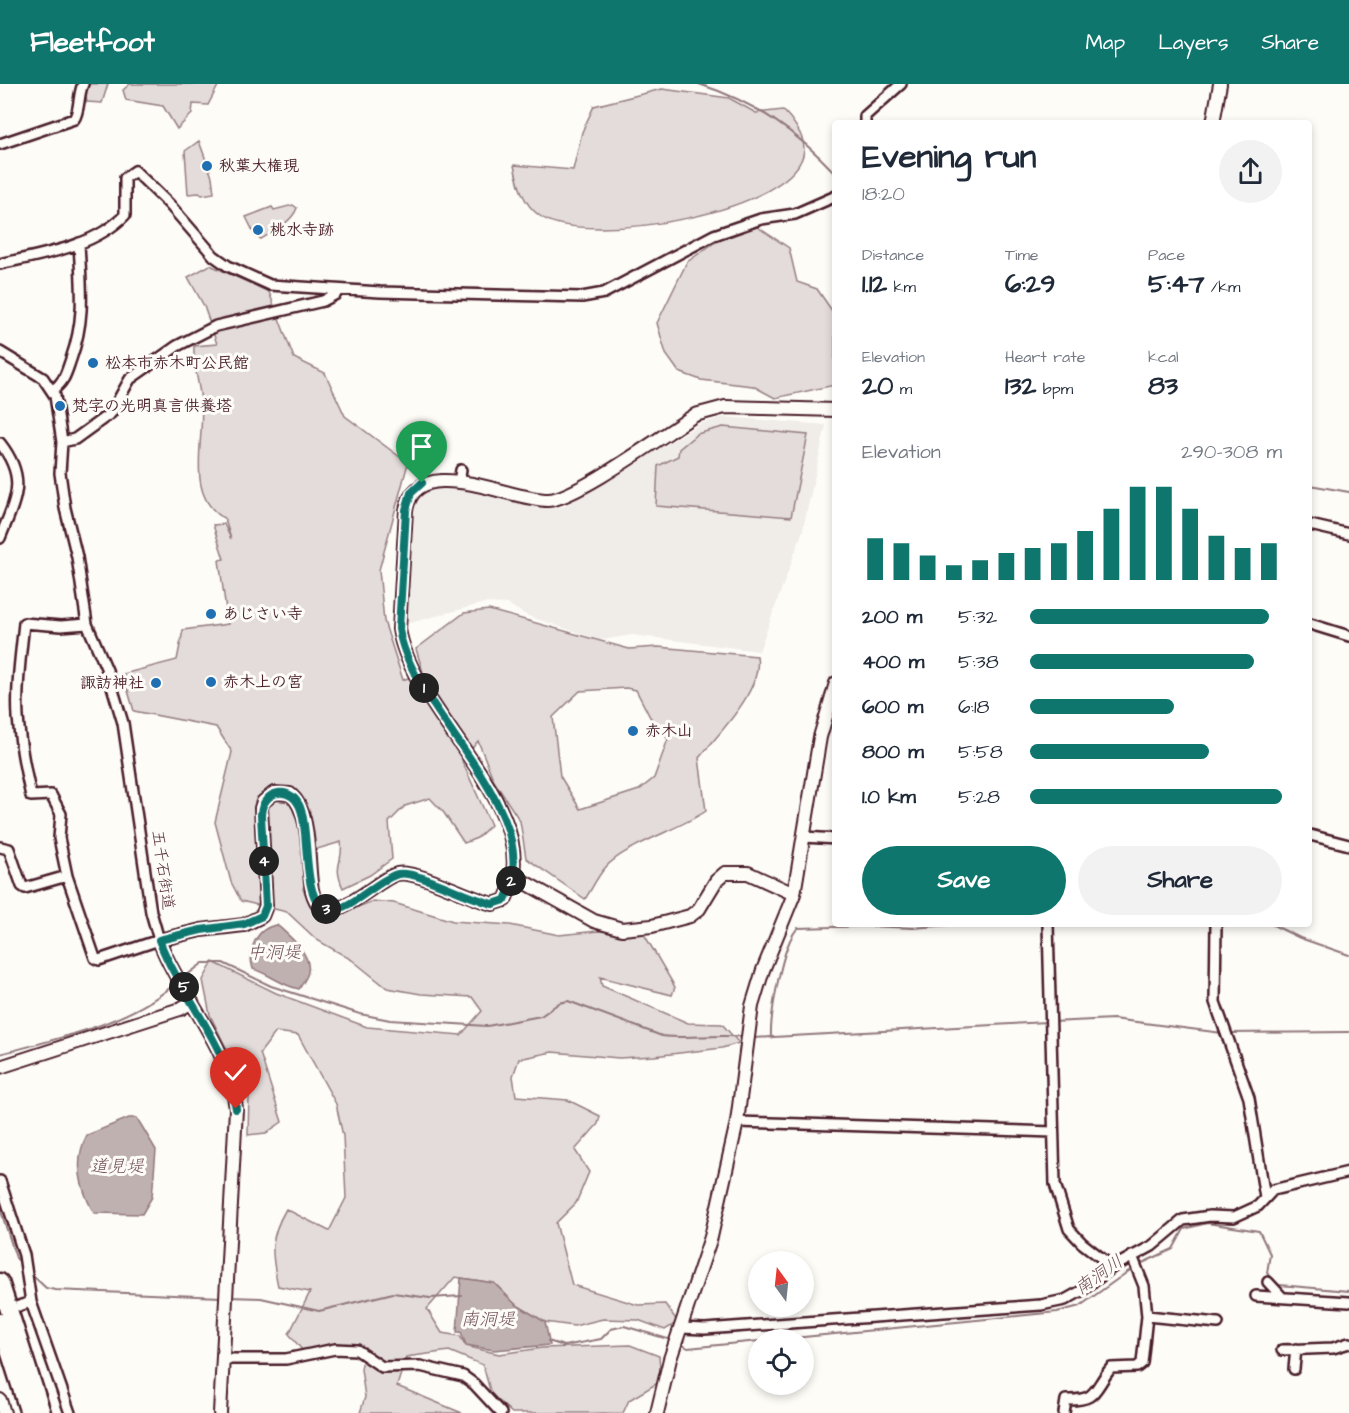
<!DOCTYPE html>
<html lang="en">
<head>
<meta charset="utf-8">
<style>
	:root { --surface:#fff; --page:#f2f2f3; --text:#1f2937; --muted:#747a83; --accent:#0f766e }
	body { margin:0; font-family:"Architects Daughter","Klee One",sans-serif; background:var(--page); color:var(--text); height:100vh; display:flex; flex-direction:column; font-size:22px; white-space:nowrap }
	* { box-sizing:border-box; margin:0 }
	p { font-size:20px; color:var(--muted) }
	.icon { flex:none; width:33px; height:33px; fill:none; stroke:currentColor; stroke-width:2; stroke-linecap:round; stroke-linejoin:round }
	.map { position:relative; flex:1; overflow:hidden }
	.side { position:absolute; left:832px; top:36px; width:480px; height:807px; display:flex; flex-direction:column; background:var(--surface); border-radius:6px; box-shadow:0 3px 9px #0003 }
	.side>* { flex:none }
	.needle { width:39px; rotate:345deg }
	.controls { position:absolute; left:748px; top:1167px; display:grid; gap:12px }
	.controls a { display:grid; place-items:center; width:66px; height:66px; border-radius:50%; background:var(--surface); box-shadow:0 3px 9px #0003; font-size:30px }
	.pin { position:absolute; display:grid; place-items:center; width:51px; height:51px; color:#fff; margin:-62px -26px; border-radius:50% 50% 50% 0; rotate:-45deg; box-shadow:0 0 6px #0007 }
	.pin .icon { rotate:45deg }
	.km { position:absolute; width:30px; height:30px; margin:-15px; border-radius:50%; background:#222; color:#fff; font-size:16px; line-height:30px; text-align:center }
	.round { display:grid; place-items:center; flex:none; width:63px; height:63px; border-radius:32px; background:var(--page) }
	.head { display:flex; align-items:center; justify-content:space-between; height:102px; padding:0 30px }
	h1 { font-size:33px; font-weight:700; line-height:45px }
	.stats { display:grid; grid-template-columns:repeat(3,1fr); gap:9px; height:102px; padding:6px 30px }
	.stats div { display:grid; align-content:center }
	.stats b { font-size:26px; font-weight:700 }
	.stats small { font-size:16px; font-weight:400 }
	.stats p { font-size:16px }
	.chart { height:168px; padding:12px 30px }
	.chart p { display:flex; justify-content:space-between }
	.chart svg { width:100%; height:108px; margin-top:6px; stroke:var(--accent); stroke-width:6 }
	.primary-button { display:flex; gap:12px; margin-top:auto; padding:12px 30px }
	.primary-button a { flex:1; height:69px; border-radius:36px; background:var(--accent); color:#fff; font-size:24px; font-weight:700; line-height:69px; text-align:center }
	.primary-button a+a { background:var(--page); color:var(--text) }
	ul { padding:0 30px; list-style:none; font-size:20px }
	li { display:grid; grid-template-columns:96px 72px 1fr; align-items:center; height:45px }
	li i { height:15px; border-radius:8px; background:var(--accent) }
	header { display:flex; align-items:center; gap:36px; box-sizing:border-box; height:84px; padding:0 30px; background:var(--accent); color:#fff }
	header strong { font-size:28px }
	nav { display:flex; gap:33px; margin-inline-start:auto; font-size:21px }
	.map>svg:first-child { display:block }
	.built { fill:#f0ece8 }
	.green { fill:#e3dcda; stroke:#967e82; stroke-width:1.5; fill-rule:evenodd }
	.water { fill:#c0b1b1; stroke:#91777b; stroke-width:1.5 }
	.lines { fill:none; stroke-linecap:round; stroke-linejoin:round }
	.stream { stroke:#91777b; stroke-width:2 }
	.street-casing { stroke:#4a1f2b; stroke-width:14 }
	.secondary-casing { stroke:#4a1f2b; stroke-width:16 }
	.highway-casing { stroke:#4a1f2b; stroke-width:21 }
	.street { stroke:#fdfcf7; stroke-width:9 }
	.secondary { stroke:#fdfcf7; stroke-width:12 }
	.highway { stroke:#fdfcf7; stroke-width:16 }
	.route-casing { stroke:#fff; stroke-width:12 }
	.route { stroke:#0f766e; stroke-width:8 }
	.poi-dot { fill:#1f6fb2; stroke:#fdfcf7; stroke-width:2 }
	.labels { text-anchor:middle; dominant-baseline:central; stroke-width:6; stroke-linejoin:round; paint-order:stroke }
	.poi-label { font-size:16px; font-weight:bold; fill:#4a1f2b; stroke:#fdfcf7; text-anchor:start }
	.street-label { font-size:16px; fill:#4a1f2b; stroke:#fdfcf7 }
	.water-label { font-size:18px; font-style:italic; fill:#73525a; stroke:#fdfcf7 }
</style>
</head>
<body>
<header>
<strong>Fleetfoot</strong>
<nav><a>Map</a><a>Layers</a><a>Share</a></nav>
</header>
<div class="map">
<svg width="1349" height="1329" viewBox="0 0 1349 1329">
	<rect width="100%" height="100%" fill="#fdfcf7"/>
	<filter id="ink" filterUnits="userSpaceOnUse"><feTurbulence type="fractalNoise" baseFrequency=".0167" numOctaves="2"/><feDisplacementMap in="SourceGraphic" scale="12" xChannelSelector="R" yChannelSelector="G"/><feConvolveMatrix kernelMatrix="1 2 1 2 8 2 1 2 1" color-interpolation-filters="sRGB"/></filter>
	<g filter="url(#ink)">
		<!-- built -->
		<path class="built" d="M 724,333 L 826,341 L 802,449 L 759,567 L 633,551 L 600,556 L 528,532 L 507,520 L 484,519 L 406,540 L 411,442 L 417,417 L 425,406 L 436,403 L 456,405 L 538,423 L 555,424 L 565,422 L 700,340 Z"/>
		<!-- green -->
		<path class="green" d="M 88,0 L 108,0 L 102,19 L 87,18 L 85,6 Z
			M 130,0 L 219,0 L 208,21 L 193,20 L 192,30 L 177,45 L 163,22 L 126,16 L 123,6 Z
			M 662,5 L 729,14 L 756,29 L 783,26 C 792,35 804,51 804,65 C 801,128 584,164 540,132 C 523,120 518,101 514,81 L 573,86 L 582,48 L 594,22 Z
			M 199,57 L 212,93 L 214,109 L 202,111 L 199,109 L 188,110 L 185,67 Z
			M 293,121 L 297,124 C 292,138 273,148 261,155 L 255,151 L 246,133 L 272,123 L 274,126 Z
			M 756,142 L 789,164 L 797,198 L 817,205 L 835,231 L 835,301 L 775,314 L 753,302 L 701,296 L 679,288 L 666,270 L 657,239 L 687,178 L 714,159 Z
			M 210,181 L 269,208 L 294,274 L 325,289 L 345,332 L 408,379 L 379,486 L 384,537 L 403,596 L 423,588 L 416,565 L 464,529 L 489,526 L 629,565 L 658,563 L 757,572 C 763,606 719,649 699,674 L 706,727 C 680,745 623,762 605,784 C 597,793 592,805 585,815 L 526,774 L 520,737 L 494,697 L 478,657 L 462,677 L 491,741 L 477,754 L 464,759 L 444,729 L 430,714 L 405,722 L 389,738 L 392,775 L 370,791 L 343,804 C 332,779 344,780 341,758 L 317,765 L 303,805 L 314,830 L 330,834 L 373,817 L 394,819 L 453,837 L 510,841 L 559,851 L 598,847 L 644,850 L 675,903 L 672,911 L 600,893 L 602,902 L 688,939 L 722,940 L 739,959 L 722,964 L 654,972 L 619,974 L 552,968 L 519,975 L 513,992 L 516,1012 L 568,1016 L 600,1032 L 598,1040 L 575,1066 L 589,1088 L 576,1119 L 556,1139 L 572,1201 L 638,1221 L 665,1220 L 678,1238 L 665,1246 L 638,1236 L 603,1235 L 574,1242 L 545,1238 L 515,1220 L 494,1199 L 455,1193 L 427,1225 L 442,1249 L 460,1252 L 466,1262 L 499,1270 L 542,1264 L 630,1261 L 659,1272 L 661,1297 L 629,1316 L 623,1329 L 512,1329 L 491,1310 L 483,1281 L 449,1267 L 406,1273 L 397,1302 L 462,1329 L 360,1329 L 365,1313 L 361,1285 L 365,1263 L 334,1261 L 302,1266 L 289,1250 L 310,1208 L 278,1202 C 271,1169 269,1154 286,1125 L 329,1147 L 346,1114 L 343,1052 L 336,1020 L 298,951 L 276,948 L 260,969 L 282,1038 L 266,1049 L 248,1051 L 249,1010 L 210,931 L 203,896 L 213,878 L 276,909 L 367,943 L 461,951 L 482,927 L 472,913 L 421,910 L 387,904 L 352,876 L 317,856 L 287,828 L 241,817 L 231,798 L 215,738 L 232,668 L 216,643 L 134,627 L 123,590 L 177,576 L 183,546 L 228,540 L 219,476 L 224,475 L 213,441 L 224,440 L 231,455 L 225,435 C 183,411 206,356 201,317 C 199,299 193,281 194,262 L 217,260 L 204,222 L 188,193 ZM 626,604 L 636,606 L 650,633 L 668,655 L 654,694 L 639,706 L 580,725 L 560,692 L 553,633 L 580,607 Z
			M 723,343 L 808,351 L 791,433 L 656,422 L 658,382 L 678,372 L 679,365 L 697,350 Z"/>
		<!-- water -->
		<path class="water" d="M 277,841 C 289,852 312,870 308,888 C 307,894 302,900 299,905 C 280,901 272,891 253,885 C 247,866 256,844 277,841 Z
			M 129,1034 L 137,1034 L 156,1066 L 152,1113 L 142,1130 L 94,1129 C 80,1104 73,1077 87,1051 Z
			M 461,1194 L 494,1199 L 515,1220 L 545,1238 L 550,1261 L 494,1266 L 466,1261 L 461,1248 L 457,1248 Z"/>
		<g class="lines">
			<!-- stream -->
			<path class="stream" d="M 699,0 C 755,18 796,47 836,90
				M 1310,401 L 1349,408
				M 1271,840 L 1300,854 L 1349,871
				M 183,894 L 203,879 L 223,879 L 271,902 L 360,930 L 390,936 L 487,942 L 541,932 L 559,919 L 568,917 L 662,952 C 689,955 717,950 744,953
				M 1052,938 L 1113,935 L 1222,949
				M 1228,949 L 1349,948
				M 753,954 L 1047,938
				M 771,954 C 770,932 782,859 798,844 L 870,842 L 913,844 L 961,840
				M 0,970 C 60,954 128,940 176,899
				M 0,1124 L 16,1174 L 21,1179
				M 1138,1181 L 1173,1165 L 1184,1145 L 1207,1139 L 1259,1147 L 1270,1170 L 1267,1189 L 1279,1201 L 1349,1207
				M 31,1190 L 46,1204 L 55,1206 L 221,1213
				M 229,1213 L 261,1214 L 319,1227 L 393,1209 L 430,1214 L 462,1212
				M 773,1256 L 1057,1228 L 1080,1222 L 1133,1184
				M 548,1257 L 564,1262 L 601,1255 L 611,1245 L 624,1242 L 671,1256
				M 679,1259 L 688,1264 L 759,1257"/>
			<!-- street casing -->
			<g class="street-casing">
				<path id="street" d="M 865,39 L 865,32 L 901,0
					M 0,60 L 74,35 C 80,27 78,10 83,0
					M 0,180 C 43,170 94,163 125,131 L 125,94 L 135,87 L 169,120 L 214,172 L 228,182 L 270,201 L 380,208 L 582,213 L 604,209 L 714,151 L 761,135 L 795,130 L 836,112
					M 0,268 L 43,294 L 55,312 L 62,358 L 60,389 L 65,424 L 77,473 L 87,540 L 107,586 L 123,639 L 151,828 L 159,856 L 99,876 L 95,874 L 67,792 L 25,804 L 22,802 L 9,765 L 0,763
					M 53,306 C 65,297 66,289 71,275 C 86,233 81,203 79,159
					M 62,358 L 75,355 L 111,329 L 130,295 L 177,262 L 216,242 L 323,217 L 336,210 L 337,206
					M 0,359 C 28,395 16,414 0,454
					M 459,398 L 461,386
					M 1310,441 L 1349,450
					M 1310,540 L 1349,552
					M 1310,751 L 1349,761
					M 805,753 L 836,755
					M 67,792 L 59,754 L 61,730 L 51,711 L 31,712 C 25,686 20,660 18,633 C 16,602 21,569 24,539 L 61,542 L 87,540
					M 1048,840 L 1055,1100 L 1069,1145 L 1082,1159 L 1113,1183
					M 1216,840 L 1215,918 L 1249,1014 L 1265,1114
					M 737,1038 L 1053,1048
					M 0,1097 L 24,1171 L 31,1218 L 70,1329
					M 1268,1198 L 1281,1212
					M 1256,1212 L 1349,1218
					M 19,1222 L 31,1218
					M 1147,1232 L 1218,1239
					M 681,1244 L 705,1245 L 1041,1221 L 1065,1216 L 1083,1206 L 1113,1183 L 1152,1162 L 1183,1136 L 1210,1132 L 1234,1133 L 1258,1122 L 1273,1106 L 1349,1088
					M 1282,1266 L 1333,1264 L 1349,1259
					M 223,1275 L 286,1275 L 335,1265 L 357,1266 L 382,1283 L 420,1282 L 463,1292 L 474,1300 L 501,1329
					M 1294,1285 L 1296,1265
					M 1064,1329 L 1066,1316 C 1098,1317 1093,1306 1111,1284 L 1137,1283 L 1142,1279 L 1147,1232 L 1144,1202 L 1132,1172"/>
			</g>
			<!-- secondary casing -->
			<g class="secondary-casing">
				<path id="secondary" d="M 1213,39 L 1220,0
					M 512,791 L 594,837 L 622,845 L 652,842 L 690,832 L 699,825 L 716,797 L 725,789 L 748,789 L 794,810
					M 0,983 L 180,925 L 192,918
					M 0,1316 L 4,1329
					M 220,1329 L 236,1025 C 230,961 181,914 159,856 L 201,846 L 244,841 L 262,832 L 266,822 L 261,724 L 263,718 L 274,709 L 290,710 C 312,727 307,780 312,806 C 323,856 375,795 397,790 C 416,785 470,815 493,820 L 505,816 C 550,727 412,631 399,545 L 406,426 C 417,367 508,416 548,416 C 576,415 666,349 695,331 L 725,323 L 836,326
					M 657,1329 L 670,1275 L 711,1153 L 737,1038 L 752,922 L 763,886 L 794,810 L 820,653 L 836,599"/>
			</g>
			<!-- highway casing -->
			<g class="highway-casing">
				<path id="highway" d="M 0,1198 L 42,1329
					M 0,1238 L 29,1329"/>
			</g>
			<!-- street -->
			<use href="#street" class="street"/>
			<!-- secondary -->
			<use href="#secondary" class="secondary"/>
			<!-- highway -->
			<use href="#highway" class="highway"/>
		</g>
	</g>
	<g class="lines" filter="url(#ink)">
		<!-- route casing -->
		<g class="route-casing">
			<path id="route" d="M 236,1025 C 230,961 181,914 159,856 L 201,846 L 244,840 L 262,832 L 266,822 L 261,731 C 262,705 293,700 301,726 C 309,748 303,810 322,823 C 342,837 376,795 398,790 C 416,786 469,815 493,820 L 505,816 C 549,727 412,631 399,545 L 406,426 L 411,409 L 422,399"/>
		</g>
		<!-- route -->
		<use href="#route" class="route"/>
	</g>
	<!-- markers -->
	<g class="poi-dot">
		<circle cx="207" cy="82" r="6"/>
		<circle cx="258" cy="146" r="6"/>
		<circle cx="93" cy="279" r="6"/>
		<circle cx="60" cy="322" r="6"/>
		<circle cx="211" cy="530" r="6"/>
		<circle cx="211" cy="598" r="6"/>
		<circle cx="156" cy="599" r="6"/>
		<circle cx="633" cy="647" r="6"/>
	</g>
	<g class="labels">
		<!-- poi labels -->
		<g class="poi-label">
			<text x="219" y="82">秋葉大権現</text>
			<text x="270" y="146">桃水寺跡</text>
			<text x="105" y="279">松本市赤木町公民館</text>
			<text x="72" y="322">梵字の光明真言供養塔</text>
			<text x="223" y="530">あじさい寺</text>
			<text x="223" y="598">赤木上の宮</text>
			<text x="144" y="599" text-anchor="end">諏訪神社</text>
			<text x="645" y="647">赤木山</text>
		</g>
		<!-- street labels -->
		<g class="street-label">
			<text transform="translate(163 786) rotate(82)">五千石街道</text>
		</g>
		<!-- water labels -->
		<g class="water-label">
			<text x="274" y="868">中洞堤</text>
			<text x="117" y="1082">道見堤</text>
			<text transform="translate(1099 1191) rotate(-35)">南洞川</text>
			<text x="488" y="1235">南洞堤</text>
		</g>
	</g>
</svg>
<div class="controls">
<a><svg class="needle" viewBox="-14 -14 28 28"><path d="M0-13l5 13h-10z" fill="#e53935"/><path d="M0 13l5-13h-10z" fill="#747a83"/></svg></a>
<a><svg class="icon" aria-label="locate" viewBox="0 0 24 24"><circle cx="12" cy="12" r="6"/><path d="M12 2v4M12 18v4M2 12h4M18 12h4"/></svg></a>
</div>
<div class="pin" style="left:422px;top:399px;background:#1e9e55"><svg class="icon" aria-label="arrive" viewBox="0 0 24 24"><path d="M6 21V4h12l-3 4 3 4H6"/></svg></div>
<div class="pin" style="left:236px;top:1025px;background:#d93025"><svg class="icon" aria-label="check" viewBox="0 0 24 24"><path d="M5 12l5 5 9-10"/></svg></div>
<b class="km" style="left:424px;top:604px">1</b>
<b class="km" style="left:511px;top:797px">2</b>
<b class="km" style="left:326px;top:825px">3</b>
<b class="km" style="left:264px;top:777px">4</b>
<b class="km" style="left:184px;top:903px">5</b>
<section class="side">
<div class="head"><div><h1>Evening run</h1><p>18:20</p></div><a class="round"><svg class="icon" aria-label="share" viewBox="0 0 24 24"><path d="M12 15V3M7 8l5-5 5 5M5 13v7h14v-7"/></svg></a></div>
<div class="stats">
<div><p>Distance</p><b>1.12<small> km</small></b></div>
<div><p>Time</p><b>6:29</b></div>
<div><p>Pace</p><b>5:47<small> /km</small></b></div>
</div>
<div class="stats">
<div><p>Elevation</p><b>20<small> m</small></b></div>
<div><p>Heart rate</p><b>132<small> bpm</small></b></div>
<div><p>kcal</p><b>83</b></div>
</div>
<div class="chart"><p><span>Elevation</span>290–308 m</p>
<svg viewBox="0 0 160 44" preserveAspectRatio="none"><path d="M5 44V27M15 44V29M25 44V34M35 44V38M45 44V36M55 44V33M65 44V31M75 44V29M85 44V24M95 44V15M105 44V6M115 44V6M125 44V15M135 44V26M145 44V31M155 44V29"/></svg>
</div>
<ul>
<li><b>200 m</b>5:32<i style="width:95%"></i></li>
<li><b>400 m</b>5:38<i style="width:89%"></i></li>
<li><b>600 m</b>6:18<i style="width:57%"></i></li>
<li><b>800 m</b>5:58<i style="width:71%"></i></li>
<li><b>1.0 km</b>5:28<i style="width:100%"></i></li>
</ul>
<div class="primary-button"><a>Save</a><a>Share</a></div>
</section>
</div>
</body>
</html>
